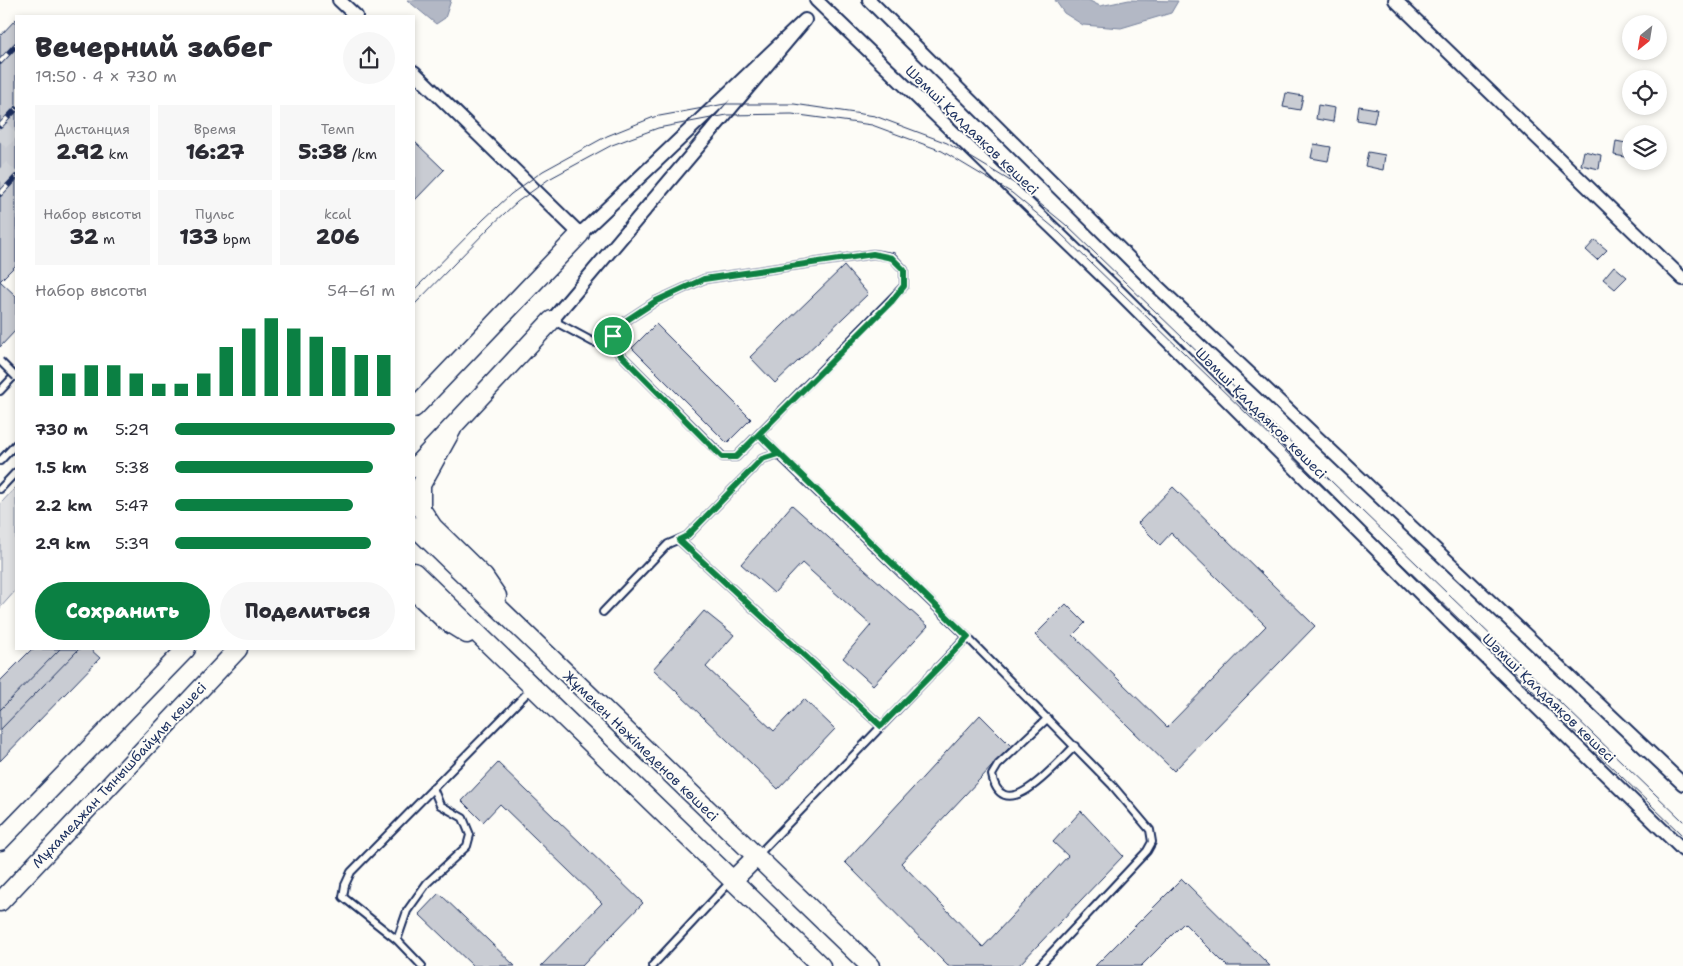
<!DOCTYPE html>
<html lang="ru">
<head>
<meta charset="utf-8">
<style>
	:root { --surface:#fff; --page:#f7f7f7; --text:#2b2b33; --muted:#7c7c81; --accent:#0b8043 }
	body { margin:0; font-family:"Shantell Sans",sans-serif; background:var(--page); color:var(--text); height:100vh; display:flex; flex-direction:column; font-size:19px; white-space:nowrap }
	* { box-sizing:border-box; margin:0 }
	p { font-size:16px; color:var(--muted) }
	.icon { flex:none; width:28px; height:28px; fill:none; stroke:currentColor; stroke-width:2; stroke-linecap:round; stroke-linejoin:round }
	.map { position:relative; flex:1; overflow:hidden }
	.details { position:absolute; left:15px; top:15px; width:400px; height:635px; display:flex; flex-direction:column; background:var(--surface); border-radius:0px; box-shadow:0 2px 8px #0003 }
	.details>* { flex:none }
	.needle { width:32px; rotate:210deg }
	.controls { position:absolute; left:1622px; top:15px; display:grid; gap:10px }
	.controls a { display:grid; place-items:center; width:45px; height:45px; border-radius:50%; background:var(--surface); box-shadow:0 2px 8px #0003; font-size:25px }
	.pin { position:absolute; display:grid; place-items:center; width:42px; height:42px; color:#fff; margin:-21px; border:2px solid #fff; border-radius:50%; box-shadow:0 1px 5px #0007 }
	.round { display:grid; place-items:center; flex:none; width:52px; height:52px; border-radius:26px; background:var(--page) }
	.overview { display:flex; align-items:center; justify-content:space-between; height:85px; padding:0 20px }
	h1 { font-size:28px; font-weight:800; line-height:38px }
	.figures { display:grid; grid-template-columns:repeat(3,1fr); gap:8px; height:85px; padding:5px 20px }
	.figures div { display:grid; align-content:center; border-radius:0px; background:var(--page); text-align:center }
	.figures b { font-size:21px; font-weight:800 }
	.figures small { font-size:14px; font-weight:400 }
	.figures p { font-size:14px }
	.chart { height:140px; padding:10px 20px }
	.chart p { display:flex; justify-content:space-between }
	.chart svg { width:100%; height:90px; margin-top:5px; stroke:var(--accent); stroke-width:6 }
	.action { display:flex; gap:10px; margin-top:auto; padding:10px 20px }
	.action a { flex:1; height:58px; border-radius:30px; background:var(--accent); color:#fff; font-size:20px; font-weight:800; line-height:58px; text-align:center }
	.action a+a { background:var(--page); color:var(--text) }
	ul { padding:0 20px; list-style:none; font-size:16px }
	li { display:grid; grid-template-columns:80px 60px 1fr; align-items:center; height:38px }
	li i { height:12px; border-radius:6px; background:var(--accent) }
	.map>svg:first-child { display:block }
	.green { fill:#e0e1e3; stroke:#7e88a0 }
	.water { fill:#b3b8c5; stroke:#76819c }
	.building { fill:#c9ccd3; stroke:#1b2f5e }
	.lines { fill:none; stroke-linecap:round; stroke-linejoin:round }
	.secondary-tunnel { stroke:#d0d3d8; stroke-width:18; stroke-dasharray:18 9; stroke-linecap:butt }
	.lane-casing { stroke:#1b2f5e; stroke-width:10 }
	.street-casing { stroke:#1b2f5e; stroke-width:16 }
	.secondary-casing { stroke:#1b2f5e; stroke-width:21 }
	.lane { stroke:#fdfcf7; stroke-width:6 }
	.street { stroke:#fdfcf7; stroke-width:12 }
	.secondary { stroke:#fdfcf7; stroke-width:18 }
	.tram { stroke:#1b2f5e; stroke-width:1 }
	.rail-casing { stroke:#1b2f5e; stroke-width:5.5 }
	.rail { stroke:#fdfcf7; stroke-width:4; stroke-dasharray:11; stroke-linecap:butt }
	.lane-bridge-casing { stroke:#1b2f5e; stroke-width:10; stroke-linecap:butt }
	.lane-bridge { stroke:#fdfcf7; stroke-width:6 }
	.route-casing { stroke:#fff; stroke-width:10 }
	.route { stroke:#0b8043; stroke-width:6 }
	.labels { text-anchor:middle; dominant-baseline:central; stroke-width:4; stroke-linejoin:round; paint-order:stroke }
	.street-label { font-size:14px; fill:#1b2f5e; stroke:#fdfcf7 }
</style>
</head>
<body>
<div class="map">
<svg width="1683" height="966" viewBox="0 0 1683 966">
	<rect width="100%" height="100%" fill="#fdfcf7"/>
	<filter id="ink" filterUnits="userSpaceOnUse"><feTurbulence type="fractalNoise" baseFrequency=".02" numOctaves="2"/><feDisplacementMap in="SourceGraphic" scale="10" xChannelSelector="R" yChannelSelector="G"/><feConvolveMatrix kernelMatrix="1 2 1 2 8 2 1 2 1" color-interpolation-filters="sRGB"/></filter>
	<g filter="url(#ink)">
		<!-- green -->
		<path class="green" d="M 16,487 L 16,590 L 0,608 L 0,504 Z"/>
		<!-- water -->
		<path class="water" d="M 407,0 L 451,0 L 445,18 L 436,24 Z
			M 1055,0 L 1088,0 L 1100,6 L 1129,0 L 1178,1 L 1171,13 L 1121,28 L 1083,25 L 1064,13 Z"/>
		<!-- building -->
		<path class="building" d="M 16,19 L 16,265 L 0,281 L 16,296 L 16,330 L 0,347 L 0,36 Z
			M 1286,93 L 1303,96 L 1300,110 L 1283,107 Z
			M 1318,105 L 1335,108 L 1333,122 L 1316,119 Z
			M 1359,106 L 1377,109 L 1374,123 L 1357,120 Z
			M 414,141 L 444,170 L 414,201 Z
			M 1616,141 L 1631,144 L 1631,158 L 1614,155 Z
			M 1314,144 L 1331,147 L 1328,161 L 1311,158 Z
			M 1584,151 L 1601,155 L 1599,169 L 1581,165 Z
			M 1368,152 L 1385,155 L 1383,170 L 1365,166 Z
			M 1595,240 L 1607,250 L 1597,260 L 1586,250 Z
			M 844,266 L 868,294 L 775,383 L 750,357 Z
			M 1614,266 L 1627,277 L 1615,289 L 1603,279 Z
			M 656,324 L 751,419 L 727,443 L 632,348 Z
			M 1173,487 L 1315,626 L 1174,771 L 1035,635 L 1066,604 L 1085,623 L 1073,635 L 1167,727 L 1266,626 L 1171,533 L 1160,545 L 1138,523 Z
			M 792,505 L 928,626 L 873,685 L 843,658 L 871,625 L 802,563 L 774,593 L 741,564 Z
			M 704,611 L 734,635 L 706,667 L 774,731 L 804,699 L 835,729 L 778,789 L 653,669 Z
			M 32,649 L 90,649 L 100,658 L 0,761 L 0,681 Z
			M 980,715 L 1011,746 L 901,863 L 983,947 L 1068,856 L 1053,842 L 1081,811 L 1123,856 L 1018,966 L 948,966 L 845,862 Z
			M 498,763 L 643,903 L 582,966 L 541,966 L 602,903 L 500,804 L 483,822 L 462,801 Z
			M 1182,879 L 1270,966 L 1227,966 L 1184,923 L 1141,966 L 1095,966 Z
			M 439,893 L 515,966 L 473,966 L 419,914 Z"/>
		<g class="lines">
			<!-- secondary-tunnel -->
			<path class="secondary-tunnel" d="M 0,129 L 16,145
				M 0,168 L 16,184"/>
			<!-- lane casing -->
			<g class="lane-casing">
				<path id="lane" d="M 873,254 L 892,257 L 904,270 L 904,286 L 736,457 L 723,457 L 612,346 L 613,336 L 627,320 L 656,301 L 704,279 Z
					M 554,321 L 593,342 L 612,346
					M 0,391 L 16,374
					M 759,434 L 778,454
					M 0,461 L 16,444
					M 0,489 L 16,472
					M 679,540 L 881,726
					M 603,612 L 668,544 L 687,536 L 762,459 L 778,454 L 967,637 L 1112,785 L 1150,830 L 1152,842 L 1147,851 L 1039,966
					M 1048,718 L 998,765 L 992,775 C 1003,829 1057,763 1075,746
					M 757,856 L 967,637
					M 397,940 L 407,911 L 427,883 L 467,846 L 470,835 L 463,818 L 440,805 L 433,788
					M 422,966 L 397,940 L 343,897 L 345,885 L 351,872 L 532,688
					M 652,966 L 731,881"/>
			</g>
			<!-- street casing -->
			<g class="street-casing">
				<path id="street" d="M 339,0 L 356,16
					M 816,0 L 1120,293 L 1423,596 L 1683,850
					M 869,0 L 1157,286 L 1683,784
					M 1395,0 L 1683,279
					M 414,72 L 580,234 L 805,20 L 552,320"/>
			</g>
			<!-- secondary casing -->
			<g class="secondary-casing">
				<path id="secondary" d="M 414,408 L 580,234
					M 452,429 L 421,485 L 421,509 L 433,527 L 484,577 L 497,596
					M 414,468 L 552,320
					M 414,526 L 870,966
					M 414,572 L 821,966
					M 414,591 L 446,621 L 467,634
					M 0,841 L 186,649
					M 732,881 L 756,857
					M 0,902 L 238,649"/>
			</g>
			<!-- lane -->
			<use href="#lane" class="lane"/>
			<!-- street -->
			<use href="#street" class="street"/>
			<!-- secondary -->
			<use href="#secondary" class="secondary"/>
			<!-- tram -->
			<path class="tram" d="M 414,290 L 484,219 L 511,194 L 543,171 L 607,136 L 654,117 L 725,104 L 794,104 L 875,116 L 947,143 L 1017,185 L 1066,225 L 1683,821
				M 414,305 L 492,225 L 517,202 L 549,179 L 612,145 L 658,128 L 727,115 L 792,114 L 872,125 L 942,151 L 1012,193 L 1059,232 L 1683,836
				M 0,710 L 60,649
				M 0,730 L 79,649"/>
			<!-- rail casing -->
			<g class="rail-casing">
				<path id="rail" d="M 0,62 L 16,45
					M 0,126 L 16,109
					M 0,194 L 16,177"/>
			</g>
			<!-- rail -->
			<use href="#rail" class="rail"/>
			<!-- lane-bridge casing -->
			<g class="lane-bridge-casing">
				<path id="lane-bridge" d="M 0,361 L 16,377"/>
			</g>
			<!-- lane-bridge -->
			<use href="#lane-bridge" class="lane-bridge"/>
		</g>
	</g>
	<g class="lines" filter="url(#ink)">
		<!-- route casing -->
		<g class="route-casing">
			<path id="route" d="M 613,336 L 612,346 L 722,457 L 736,457 L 759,434 L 968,637 L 881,726 L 679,540 L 687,536 L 762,459 L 778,454 L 759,434 L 891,302 L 904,286 L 904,270 L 892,258 L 873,254 L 704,279 L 656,301 L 627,320 L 613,336"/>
		</g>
		<!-- route -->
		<use href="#route" class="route"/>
	</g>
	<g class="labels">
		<!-- street labels -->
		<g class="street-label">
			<text transform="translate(972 130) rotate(44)">Шәмші Қалдаяқов көшесі</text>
			<text transform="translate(1261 413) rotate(45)">Шәмші Қалдаяқов көшесі</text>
			<text transform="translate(1549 698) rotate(44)">Шәмші Қалдаяқов көшесі</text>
			<text transform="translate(641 746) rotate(44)">Жұмекен Нәжімеденов көшесі</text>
			<text transform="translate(119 775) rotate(-47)">Мұхамеджан Тынышбайұлы көшесі</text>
		</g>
	</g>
</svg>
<div class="controls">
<a><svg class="needle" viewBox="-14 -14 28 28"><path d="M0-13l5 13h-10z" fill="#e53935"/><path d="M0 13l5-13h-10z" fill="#7c7c81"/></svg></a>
<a><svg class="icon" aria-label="locate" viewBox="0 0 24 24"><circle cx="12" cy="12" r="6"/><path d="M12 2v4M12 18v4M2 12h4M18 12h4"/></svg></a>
<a><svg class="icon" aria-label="layers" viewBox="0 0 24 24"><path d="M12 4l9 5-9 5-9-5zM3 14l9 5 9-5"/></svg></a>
</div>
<div class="pin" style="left:613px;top:336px;background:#1e9e55"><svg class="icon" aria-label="arrive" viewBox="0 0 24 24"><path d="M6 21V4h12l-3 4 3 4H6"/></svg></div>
<section class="details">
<div class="overview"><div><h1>Вечерний забег</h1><p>19:50 · 4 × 730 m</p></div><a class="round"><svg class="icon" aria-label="share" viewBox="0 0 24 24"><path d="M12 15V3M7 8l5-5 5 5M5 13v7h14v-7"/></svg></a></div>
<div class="figures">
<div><p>Дистанция</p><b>2.92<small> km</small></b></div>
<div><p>Время</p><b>16:27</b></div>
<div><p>Темп</p><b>5:38<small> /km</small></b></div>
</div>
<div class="figures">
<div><p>Набор высоты</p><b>32<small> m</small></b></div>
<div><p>Пульс</p><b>133<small> bpm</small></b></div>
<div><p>kcal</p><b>206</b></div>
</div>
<div class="chart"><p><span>Набор высоты</span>54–61 m</p>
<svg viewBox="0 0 160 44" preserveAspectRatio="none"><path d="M5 44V29M15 44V33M25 44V29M35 44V29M45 44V33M55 44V38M65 44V38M75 44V33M85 44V20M95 44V11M105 44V6M115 44V11M125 44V15M135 44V20M145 44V24M155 44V24"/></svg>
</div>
<ul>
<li><b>730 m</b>5:29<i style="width:100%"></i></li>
<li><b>1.5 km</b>5:38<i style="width:90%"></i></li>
<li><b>2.2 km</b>5:47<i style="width:81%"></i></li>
<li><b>2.9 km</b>5:39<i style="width:89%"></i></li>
</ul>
<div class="action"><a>Сохранить</a><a>Поделиться</a></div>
</section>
</div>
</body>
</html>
